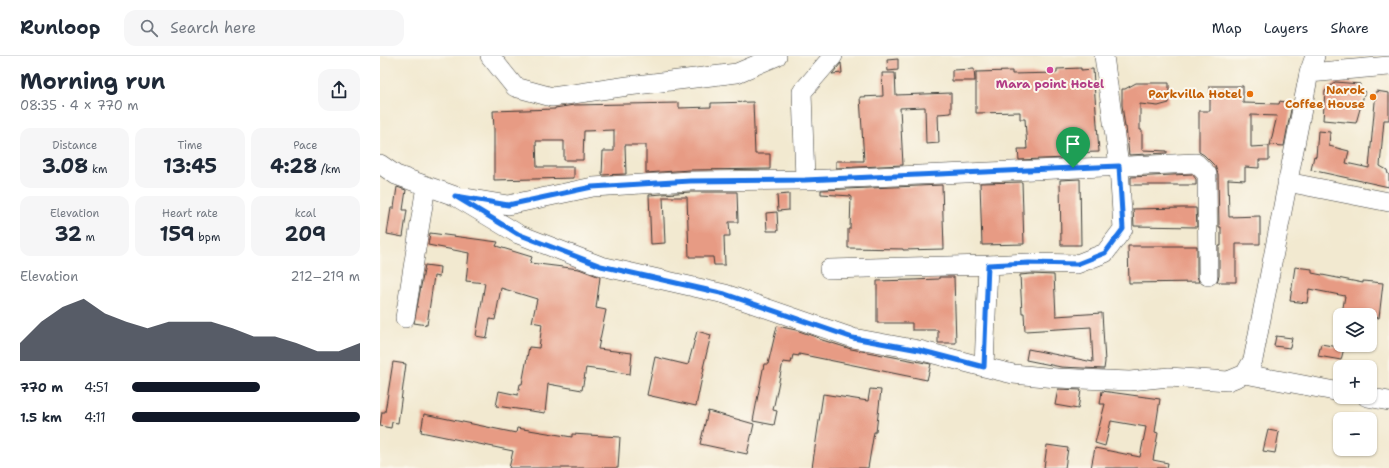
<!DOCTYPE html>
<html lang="en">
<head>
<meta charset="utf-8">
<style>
	:root { --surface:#fff; --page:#f6f6f7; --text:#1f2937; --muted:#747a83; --line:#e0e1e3; --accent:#111827 }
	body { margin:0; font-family:"Shantell Sans",sans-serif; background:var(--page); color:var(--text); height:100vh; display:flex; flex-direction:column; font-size:15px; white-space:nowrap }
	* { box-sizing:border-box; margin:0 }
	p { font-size:13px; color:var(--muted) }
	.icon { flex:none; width:22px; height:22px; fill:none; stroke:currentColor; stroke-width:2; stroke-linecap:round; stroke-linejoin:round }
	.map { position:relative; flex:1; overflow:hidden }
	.details { display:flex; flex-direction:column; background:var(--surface); width:380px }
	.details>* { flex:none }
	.fabs { position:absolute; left:953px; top:252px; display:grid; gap:8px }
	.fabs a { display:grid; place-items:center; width:44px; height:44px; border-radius:8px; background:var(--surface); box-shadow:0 1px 3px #0004; font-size:20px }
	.pin { position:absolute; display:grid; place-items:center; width:34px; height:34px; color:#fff; margin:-41px -17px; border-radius:50% 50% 50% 0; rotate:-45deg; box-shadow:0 0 4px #0007 }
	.pin .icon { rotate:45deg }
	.round { display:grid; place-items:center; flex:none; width:42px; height:42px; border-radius:12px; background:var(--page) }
	.head { display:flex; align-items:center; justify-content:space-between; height:68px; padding:0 20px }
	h1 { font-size:22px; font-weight:700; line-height:30px }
	.stats { display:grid; grid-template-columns:repeat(3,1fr); gap:6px; height:68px; padding:4px 20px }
	.stats div { display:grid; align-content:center; border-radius:10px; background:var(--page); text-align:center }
	.stats b { font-size:20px; font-weight:700 }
	.stats small { font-size:11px; font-weight:400 }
	.stats p { font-size:11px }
	.chart { height:112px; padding:8px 20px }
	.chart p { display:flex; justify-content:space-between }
	.chart svg { width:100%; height:72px; margin-top:4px; fill:var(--accent); opacity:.7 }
	ul { padding:0 20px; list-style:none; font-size:13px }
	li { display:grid; grid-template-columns:64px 48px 1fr; align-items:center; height:30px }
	li i { height:10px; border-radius:5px; background:var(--accent) }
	header { display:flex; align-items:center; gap:24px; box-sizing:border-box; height:56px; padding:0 20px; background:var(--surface); border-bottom:1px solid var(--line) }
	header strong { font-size:19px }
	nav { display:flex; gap:22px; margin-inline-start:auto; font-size:14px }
	.search { width:280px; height:36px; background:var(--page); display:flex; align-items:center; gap:10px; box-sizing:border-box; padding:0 14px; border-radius:12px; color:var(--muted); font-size:15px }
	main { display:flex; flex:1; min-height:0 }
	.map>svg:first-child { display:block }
	.building { fill:#e79b84 }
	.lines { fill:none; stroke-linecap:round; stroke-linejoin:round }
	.minor-casing { stroke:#3c3b37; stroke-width:20 }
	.minor { stroke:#fff; stroke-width:19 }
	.route-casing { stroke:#fff; stroke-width:8 }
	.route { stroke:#1a73e8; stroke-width:5 }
	.hotel-dot { fill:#d1479c; stroke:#fbf7ec; stroke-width:1.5 }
	.food-dot { fill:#e8710a; stroke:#fbf7ec; stroke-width:1.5 }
	.labels { text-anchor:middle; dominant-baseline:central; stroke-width:4; stroke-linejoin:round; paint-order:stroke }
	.hotel-label { font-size:12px; font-weight:bold; fill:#b23c85; stroke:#fbf7ec }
	.food-label { font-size:12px; font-weight:bold; fill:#c56008; stroke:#fbf7ec; text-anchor:end }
</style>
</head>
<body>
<header>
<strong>Runloop</strong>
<div class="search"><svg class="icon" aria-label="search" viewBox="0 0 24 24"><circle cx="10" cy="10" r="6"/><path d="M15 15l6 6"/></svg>Search here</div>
<nav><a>Map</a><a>Layers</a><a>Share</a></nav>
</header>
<main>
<section class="details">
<div class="head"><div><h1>Morning run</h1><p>08:35 · 4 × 770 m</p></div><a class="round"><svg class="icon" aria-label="share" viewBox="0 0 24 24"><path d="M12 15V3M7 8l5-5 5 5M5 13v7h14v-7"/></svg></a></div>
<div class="stats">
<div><p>Distance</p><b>3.08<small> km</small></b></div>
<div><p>Time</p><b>13:45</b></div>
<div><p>Pace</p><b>4:28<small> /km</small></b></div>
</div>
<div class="stats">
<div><p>Elevation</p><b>32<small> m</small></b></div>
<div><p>Heart rate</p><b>159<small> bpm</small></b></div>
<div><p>kcal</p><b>209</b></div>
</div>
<div class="chart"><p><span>Elevation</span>212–219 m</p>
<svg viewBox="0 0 160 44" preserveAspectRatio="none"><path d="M0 44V33L10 20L20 11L30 6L40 15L50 20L60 24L70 20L80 20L90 20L100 24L110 29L120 29L130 33L140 38L150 38L160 33V44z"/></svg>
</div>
<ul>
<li><b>770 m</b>4:51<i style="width:56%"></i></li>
<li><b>1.5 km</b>4:11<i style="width:100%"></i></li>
</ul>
</section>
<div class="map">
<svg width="1009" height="412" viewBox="0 0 1009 412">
	<rect width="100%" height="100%" fill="#fbf7ec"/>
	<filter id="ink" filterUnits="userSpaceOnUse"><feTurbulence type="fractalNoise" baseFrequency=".025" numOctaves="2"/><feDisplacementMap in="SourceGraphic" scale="8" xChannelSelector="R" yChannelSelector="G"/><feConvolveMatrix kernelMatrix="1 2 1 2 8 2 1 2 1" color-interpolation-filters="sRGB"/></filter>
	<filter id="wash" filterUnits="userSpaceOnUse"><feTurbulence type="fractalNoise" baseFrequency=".012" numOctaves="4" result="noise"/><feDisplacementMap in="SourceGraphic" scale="16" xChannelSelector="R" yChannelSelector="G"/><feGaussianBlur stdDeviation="0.9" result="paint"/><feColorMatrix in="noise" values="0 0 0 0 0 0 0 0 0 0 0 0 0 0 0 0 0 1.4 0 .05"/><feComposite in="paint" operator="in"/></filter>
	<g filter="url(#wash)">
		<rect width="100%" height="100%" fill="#f2e9d0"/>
		<g id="blocks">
			<!-- building -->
			<path class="building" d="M 518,3 L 518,14 L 508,15 L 507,4 Z
				M 461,7 L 462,17 L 452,18 Z
				M 701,12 L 701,14 L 713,13 L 719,96 L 685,97 L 686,102 L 639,104 L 638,93 L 647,93 L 645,63 L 640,63 L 640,56 L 596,57 L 596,16 L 632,15 L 632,18 L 677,17 L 677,13 Z
				M 594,13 L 595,25 L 572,25 L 572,14 Z
				M 502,17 L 515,17 L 516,39 L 571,37 L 571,57 L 558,58 L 559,87 L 546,88 L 545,51 L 520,52 L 523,109 L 456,112 L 456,105 L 484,105 L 480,41 L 503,40 Z
				M 955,26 L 980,28 L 979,34 L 985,35 L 976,67 L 943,64 L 945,35 Z
				M 756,27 L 789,27 L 789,47 L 778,50 L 760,48 L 760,74 L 762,74 L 762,94 L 787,95 L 787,97 L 749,99 L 746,71 L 745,71 L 742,49 L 742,33 L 745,33 Z
				M 830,30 L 863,30 L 863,47 L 899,48 L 900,45 L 912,48 L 904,90 L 890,89 L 897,60 L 871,59 L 871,91 L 889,90 L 889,104 L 879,104 L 879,112 L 865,111 L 865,124 L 848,123 L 849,161 L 880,160 L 880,188 L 856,188 L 856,226 L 837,226 L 839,220 L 839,190 L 841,190 L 841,171 L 839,171 L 838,118 L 835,110 L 824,99 L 819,96 L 819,55 L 830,55 Z
				M 996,35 L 1009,37 L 1009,64 L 1004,64 L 1000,110 L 1007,114 L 1008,118 L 1009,118 L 1009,131 L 931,114 L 934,100 L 936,101 L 938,75 L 950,76 L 949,90 L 969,95 L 966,107 L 989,112 Z
				M 373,46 L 375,98 L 390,98 L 390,113 L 310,114 L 266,117 L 266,89 L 245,89 L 246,118 L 222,119 L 223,95 L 234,95 L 234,74 L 204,75 L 203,104 L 184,104 L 184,85 L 156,85 L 157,111 L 194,111 L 194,122 L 114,124 L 114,73 L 113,55 L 175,53 L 175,52 L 194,49 L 299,47 L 299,52 L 331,51 L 331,47 Z
				M 812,118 L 816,123 L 816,129 L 751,129 L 751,121 Z
				M 700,123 L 701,189 L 681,189 L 680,124 Z
				M 642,126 L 644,188 L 602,189 L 600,127 Z
				M 562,129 L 564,193 L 523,194 L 523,193 L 468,192 L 468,173 L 470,173 L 471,140 L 441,138 L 441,134 Z
				M 17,131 L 26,134 L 23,154 L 27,154 L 23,181 L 7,178 L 11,152 L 14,152 Z
				M 310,136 L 357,136 L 358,166 L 349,166 L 350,180 L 344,180 L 345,209 L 334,209 L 333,201 L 309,201 L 307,141 L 283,141 L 285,187 L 271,188 L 269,139 Z
				M 409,138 L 409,154 L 398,155 L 397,139 Z
				M 802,152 L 816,152 L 817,171 L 754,170 L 753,153 Z
				M 397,156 L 398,175 L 387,175 L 386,157 Z
				M 50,177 L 118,186 L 116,190 L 152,201 L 150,207 L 199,213 L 220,221 L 216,252 L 226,254 L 218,293 L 252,297 L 250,318 L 206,312 L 202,334 L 168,328 L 165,357 L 116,350 L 119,335 L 138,339 L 140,328 L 142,328 L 149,291 L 159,292 L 162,268 L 152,266 L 157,243 L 121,232 L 115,264 L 110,263 L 107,282 L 96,280 L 105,227 L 86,225 L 89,197 L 48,189 Z
				M 748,190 L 817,190 L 817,220 L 819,226 L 749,227 Z
				M 45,209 L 60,211 L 59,221 L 54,220 L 47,269 L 34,267 Z
				M 915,211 L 932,213 L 932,217 L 983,227 L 983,225 L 1003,227 L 999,262 L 990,260 L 990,259 L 962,257 L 965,240 L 929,233 L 927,247 L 910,245 Z
				M 651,218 L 674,219 L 676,260 L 722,257 L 725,306 L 724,313 L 681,311 L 646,304 L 648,293 L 713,306 L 711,271 L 645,275 L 644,257 L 642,257 L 640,219 Z
				M 559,221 L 574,221 L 576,287 L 558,287 L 558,274 L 532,274 L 532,267 L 497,267 L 497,225 L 532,224 L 559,223 Z
				M 397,270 L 416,274 L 439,282 L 439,283 L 471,293 L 551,308 L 547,324 L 419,298 L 419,300 L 413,299 L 411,307 L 403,306 L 393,354 L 397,355 L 394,369 L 373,365 L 384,308 L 388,308 Z
				M 317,275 L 331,279 L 323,312 L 324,312 L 316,350 L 267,339 L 275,301 L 308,309 Z
				M 896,280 L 912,282 L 910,292 L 894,290 Z
				M 941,288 L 964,292 L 961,304 L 938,300 Z
				M 13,306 L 26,308 L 18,367 L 12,366 L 11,372 L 0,370 L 2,356 L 5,356 Z
				M 490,333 L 501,334 L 496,376 L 494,376 L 488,412 L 432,412 L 443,338 L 488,345 Z
				M 678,333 L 701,334 L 698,353 L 675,349 Z
				M 722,335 L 780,343 L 775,376 L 778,377 L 773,404 L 788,407 L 787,412 L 711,412 L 715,392 L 760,401 L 766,371 L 731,365 L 725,390 L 715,387 L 725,348 L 720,348 Z
				M 328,355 L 374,368 L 367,398 L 320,388 Z
				M 44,358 L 136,377 L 137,372 L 192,381 L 192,378 L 240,381 L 238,412 L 129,412 L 133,395 L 41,376 Z
				M 888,374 L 899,376 L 895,397 L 883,395 Z
				M 667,389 L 688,392 L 685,412 L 664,412 Z"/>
		</g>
	</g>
	<g filter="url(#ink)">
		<use href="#blocks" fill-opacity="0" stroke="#3c3b37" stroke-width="1"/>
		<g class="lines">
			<!-- minor casing -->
			<g class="minor-casing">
				<path id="minor" d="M 110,0 L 135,31 L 172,41 L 248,30 L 357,17 L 397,0
					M 929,17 L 1009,10
					M 0,108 L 16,119 L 75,140 L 138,178 L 221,210 L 345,238 L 473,282 L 539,294 L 604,311 L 608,209
					M 425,124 L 816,107 L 827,118 L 828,220
					M 907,126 L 1009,146
					M 86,142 L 128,149 L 213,131 L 310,125 L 425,124 L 422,36 L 453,0
					M 449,213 L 608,209 L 649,207 L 697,208 L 725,197 L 743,173 L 739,110 L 724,0
					M 25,262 L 46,130
					M 604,311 L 633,318 L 677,322 L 750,325 L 789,321 L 848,325 L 865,318 L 873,304 L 929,17 L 935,0
					M 865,318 L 960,336
					M 987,341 L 1009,345"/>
			</g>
			<!-- minor -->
			<use href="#minor" class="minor"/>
		</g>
	</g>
	<g class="lines" filter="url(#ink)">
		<!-- route casing -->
		<g class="route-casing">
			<path id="route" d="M 739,110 L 743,173 L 725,197 L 697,208 L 649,207 L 608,209 L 604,311 L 539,294 L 473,282 L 345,238 L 221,210 L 138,178 L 75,140 L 128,149 L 212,131 L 310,125 L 425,124 Z"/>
		</g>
		<!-- route -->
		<use href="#route" class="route"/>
	</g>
	<!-- markers -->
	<circle class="hotel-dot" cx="670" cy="14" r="4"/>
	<g class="food-dot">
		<circle cx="870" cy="38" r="4"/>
		<circle cx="993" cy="41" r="4"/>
	</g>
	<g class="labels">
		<!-- hotel labels -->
		<g class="hotel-label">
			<text x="670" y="28">Mara point Hotel</text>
		</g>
		<!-- food labels -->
		<g class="food-label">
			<text x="985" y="34">Narok<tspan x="985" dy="14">Coffee House</tspan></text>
			<text x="862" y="38">Parkvilla Hotel</text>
		</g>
	</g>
</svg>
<div class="fabs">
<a><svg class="icon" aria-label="layers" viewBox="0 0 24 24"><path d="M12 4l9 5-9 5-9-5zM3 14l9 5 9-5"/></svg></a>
<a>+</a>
<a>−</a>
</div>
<div class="pin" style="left:693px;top:112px;background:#1e9e55"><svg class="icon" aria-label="arrive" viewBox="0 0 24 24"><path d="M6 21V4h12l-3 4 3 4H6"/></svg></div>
</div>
</main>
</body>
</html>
